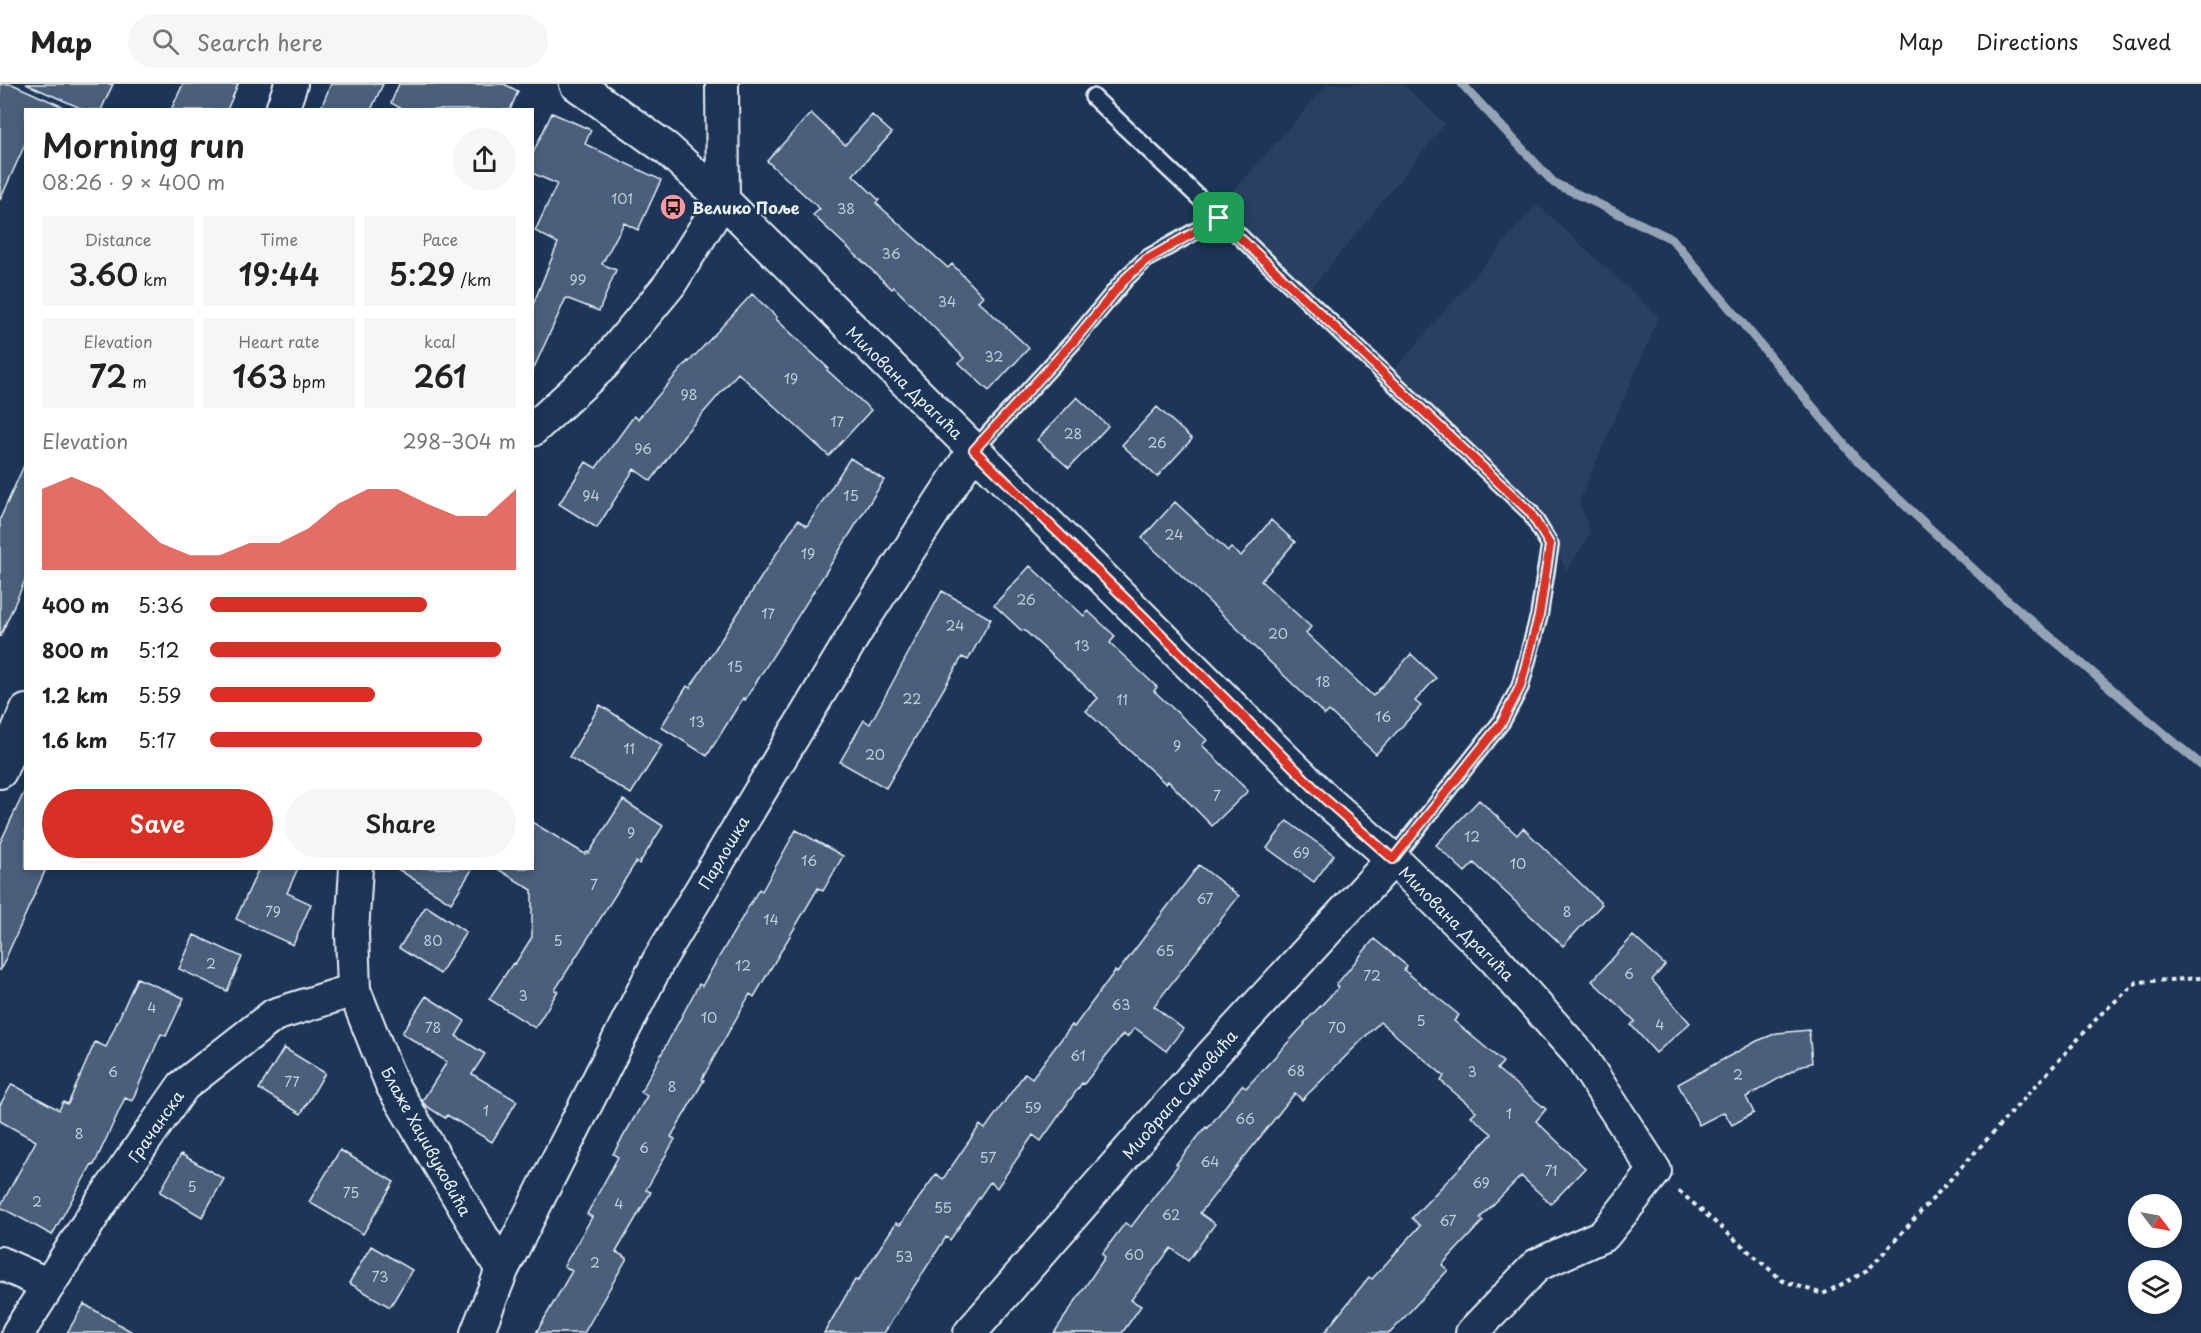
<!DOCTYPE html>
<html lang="en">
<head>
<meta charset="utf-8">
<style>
	:root { --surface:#fff; --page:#f6f6f6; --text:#222; --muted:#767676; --line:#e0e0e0; --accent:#d93025 }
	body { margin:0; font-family:"Playpen Sans",sans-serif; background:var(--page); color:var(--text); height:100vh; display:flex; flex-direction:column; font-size:22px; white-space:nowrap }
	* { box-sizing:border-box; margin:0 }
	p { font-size:20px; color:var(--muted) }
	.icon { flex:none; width:33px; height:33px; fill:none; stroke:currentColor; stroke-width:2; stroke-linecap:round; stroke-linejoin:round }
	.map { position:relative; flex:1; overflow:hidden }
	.details { position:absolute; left:24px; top:24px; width:510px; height:762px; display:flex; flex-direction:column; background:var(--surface); border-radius:0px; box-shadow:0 3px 9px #0003 }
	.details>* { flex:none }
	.needle { width:39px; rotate:122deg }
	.fabs { position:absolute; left:2128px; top:1110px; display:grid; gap:12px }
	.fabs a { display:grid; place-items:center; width:54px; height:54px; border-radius:50%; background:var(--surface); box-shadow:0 3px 9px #0003; font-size:30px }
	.pin { position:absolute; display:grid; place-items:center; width:51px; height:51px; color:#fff; margin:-26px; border-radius:12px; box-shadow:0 3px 9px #0006 }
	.round { display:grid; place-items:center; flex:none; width:63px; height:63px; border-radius:32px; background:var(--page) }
	.headline { display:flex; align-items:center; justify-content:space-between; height:102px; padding:0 18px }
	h1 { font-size:33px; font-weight:600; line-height:45px }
	.figures { display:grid; grid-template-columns:repeat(3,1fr); gap:9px; height:102px; padding:6px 18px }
	.figures div { display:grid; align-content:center; border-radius:0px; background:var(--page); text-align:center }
	.figures b { font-size:30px; font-weight:600 }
	.figures small { font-size:16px; font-weight:400 }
	.figures p { font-size:16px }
	.chart { height:168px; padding:12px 18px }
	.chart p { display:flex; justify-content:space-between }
	.chart svg { width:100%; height:108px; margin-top:6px; fill:var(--accent); opacity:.7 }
	.primary-button { display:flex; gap:12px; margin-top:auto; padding:12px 18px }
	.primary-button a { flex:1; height:69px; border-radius:36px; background:var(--accent); color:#fff; font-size:24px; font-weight:600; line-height:69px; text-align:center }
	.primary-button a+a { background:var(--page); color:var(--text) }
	ul { padding:0 18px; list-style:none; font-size:20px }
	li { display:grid; grid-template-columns:96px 72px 1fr; align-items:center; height:45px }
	li i { height:15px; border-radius:8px; background:var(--accent) }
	header { display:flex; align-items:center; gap:36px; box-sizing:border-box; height:84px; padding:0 30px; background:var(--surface); border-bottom:2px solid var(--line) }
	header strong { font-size:28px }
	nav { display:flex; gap:33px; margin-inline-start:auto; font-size:21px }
	.search { width:420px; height:54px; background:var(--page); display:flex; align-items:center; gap:15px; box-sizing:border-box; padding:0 21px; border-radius:33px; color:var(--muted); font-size:22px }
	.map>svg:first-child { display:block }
	.built { fill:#2a4162 }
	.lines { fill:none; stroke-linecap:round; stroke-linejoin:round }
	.stream { stroke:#95a4b5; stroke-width:9 }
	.building { fill:#495e7a; stroke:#e8f1f8; stroke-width:1.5 }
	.lane-casing { stroke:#e8f1f8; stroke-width:20 }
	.street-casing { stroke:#e8f1f8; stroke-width:36 }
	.path { stroke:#e8f1f8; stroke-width:4; stroke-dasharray:4.5 4.5; stroke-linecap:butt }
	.lane { stroke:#1d3557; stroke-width:15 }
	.street { stroke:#1d3557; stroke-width:32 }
	.route-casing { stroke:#fff; stroke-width:12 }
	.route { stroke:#d93025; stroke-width:8 }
	.labels { text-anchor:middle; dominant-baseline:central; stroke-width:4.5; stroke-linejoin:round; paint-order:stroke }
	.number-label { font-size:14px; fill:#c0ccd8 }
	.poi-label { font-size:16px; font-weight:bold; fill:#e8f1f8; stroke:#1d3557; text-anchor:start }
	.street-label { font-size:16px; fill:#e8f1f8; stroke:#1d3557 }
</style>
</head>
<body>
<header>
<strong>Map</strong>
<div class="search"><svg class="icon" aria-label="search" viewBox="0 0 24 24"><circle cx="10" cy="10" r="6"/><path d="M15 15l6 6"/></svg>Search here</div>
<nav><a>Map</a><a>Directions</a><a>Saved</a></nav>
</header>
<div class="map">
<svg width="2201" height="1249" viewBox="0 0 2201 1249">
	<rect width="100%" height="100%" fill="#1d3557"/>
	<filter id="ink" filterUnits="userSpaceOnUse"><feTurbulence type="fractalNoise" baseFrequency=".0167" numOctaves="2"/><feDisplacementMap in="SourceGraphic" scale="12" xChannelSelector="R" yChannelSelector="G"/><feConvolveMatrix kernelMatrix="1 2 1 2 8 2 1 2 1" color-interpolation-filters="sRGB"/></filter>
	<g filter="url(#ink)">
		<!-- built -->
		<path class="built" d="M 1328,0 L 1403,0 L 1445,40 L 1307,210 L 1216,127 Z
			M 1537,120 L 1659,233 L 1579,417 L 1590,450 L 1566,488 L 1548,438 L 1395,285 Z"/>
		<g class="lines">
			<!-- stream -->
			<path class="stream" d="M 1462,0 L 1554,99 L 1672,155 L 1858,377 L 2001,511 L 2201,681"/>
		</g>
		<!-- building -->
		<path class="building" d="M 0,0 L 12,0 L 70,26 L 26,26 L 26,58 L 0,116 Z
			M 26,0 L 113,0 L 101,26 L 85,26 Z
			M 183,0 L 238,0 L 227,26 L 171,26 Z
			M 331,0 L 383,0 L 371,26 L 320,26 Z
			M 399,0 L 504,0 L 518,7 L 510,26 L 404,26 L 391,19 Z
			M 552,29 L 591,46 L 585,60 L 661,96 L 638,146 L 624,139 L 602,180 L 616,186 L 599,227 L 566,214 L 532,288 L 532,223 L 558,159 L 535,147 L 557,100 L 532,89 L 532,71 Z
			M 811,29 L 845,61 L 872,31 L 892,49 L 853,91 L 879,116 L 876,119 L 948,184 L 952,180 L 983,212 L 978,217 L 1029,264 L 989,307 L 959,279 L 964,274 L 894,203 L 892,205 L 813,131 L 820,125 L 767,77 Z
			M 752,210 L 777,233 L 776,235 L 828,284 L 827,286 L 871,326 L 829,372 L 738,289 L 684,351 L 651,397 L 634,385 L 597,444 L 559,420 L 586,378 L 596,384 L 634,332 L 638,335 L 688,277 L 689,278 Z
			M 1077,313 L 1108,342 L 1069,384 L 1037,356 Z
			M 1157,323 L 1192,355 L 1157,393 L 1122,361 Z
			M 850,374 L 884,396 L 745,616 L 743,614 L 707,672 L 661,643 L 687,602 L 690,604 L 798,436 L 807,442 Z
			M 26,377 L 26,494 L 0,553 L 0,435 Z
			M 1175,418 L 1228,467 L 1231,464 L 1241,472 L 1271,436 L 1295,458 L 1261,497 L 1311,543 L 1306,549 L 1373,612 L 1411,570 L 1436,594 L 1415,617 L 1421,622 L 1376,670 L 1329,627 L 1325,631 L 1245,554 L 1246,553 L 1142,454 Z
			M 1030,482 L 1084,532 L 1088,527 L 1115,552 L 1110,559 L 1157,603 L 1154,607 L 1207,656 L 1202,661 L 1248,707 L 1212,742 L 1168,697 L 1166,700 L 1086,627 L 1098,614 L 1024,546 L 1022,547 L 994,521 Z
			M 942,507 L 991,535 L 968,576 L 962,573 L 886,704 L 840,678 L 864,636 L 870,640 Z
			M 600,621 L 662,661 L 631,710 L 569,673 Z
			M 26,704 L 26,784 L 40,784 L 45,787 L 0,887 L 0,759 Z
			M 623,716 L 663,742 L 639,780 L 636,778 L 555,906 L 558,907 L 535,944 L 489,915 L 513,879 L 515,880 L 532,853 L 532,806 L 496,784 L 532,784 L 532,738 L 585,770 L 587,768 L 589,769 Z
			M 1479,716 L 1517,751 L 1523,744 L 1602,820 L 1563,862 L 1474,779 L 1465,788 L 1436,761 Z
			M 1287,737 L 1334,771 L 1314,798 L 1267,764 Z
			M 796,746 L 843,772 L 823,807 L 818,804 L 754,913 L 750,910 L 702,995 L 704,996 L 671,1053 L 675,1055 L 646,1106 L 651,1108 L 616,1168 L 627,1174 L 584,1249 L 536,1249 L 572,1187 L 564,1182 L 592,1133 L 587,1130 L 618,1073 L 613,1070 L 647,1012 L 641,1008 L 699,900 L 702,902 L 759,805 L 762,807 Z
			M 1199,781 L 1239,812 L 1154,922 L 1183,945 L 1166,967 L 1135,944 L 1127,953 L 1123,950 L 1084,1000 L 1082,999 L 1041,1057 L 1033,1051 L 997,1104 L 990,1098 L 950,1156 L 946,1153 L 884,1249 L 824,1249 L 855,1196 L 858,1197 L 896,1139 L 900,1141 L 936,1090 L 943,1095 L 980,1041 L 985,1045 L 1025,989 L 1032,994 L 1072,941 L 1074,943 L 1115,887 L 1117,889 Z
			M 259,784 L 298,784 L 287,809 L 311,820 L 293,861 L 236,835 Z
			M 396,784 L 473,784 L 451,819 Z
			M 426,822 L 466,848 L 440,890 L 399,864 Z
			M 194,851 L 242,873 L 227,907 L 179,885 Z
			M 1633,852 L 1665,881 L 1652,896 L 1690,939 L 1656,969 L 1631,941 L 1635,937 L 1592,897 Z
			M 1374,855 L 1407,882 L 1404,886 L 1459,931 L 1454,937 L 1503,978 L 1497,985 L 1546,1025 L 1536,1037 L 1585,1084 L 1551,1120 L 1521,1092 L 1480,1134 L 1483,1137 L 1442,1181 L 1448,1186 L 1390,1249 L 1324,1249 L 1369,1193 L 1372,1195 L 1420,1142 L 1412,1134 L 1492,1050 L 1471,1032 L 1476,1027 L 1441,997 L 1444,992 L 1380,938 L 1302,1016 L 1295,1009 L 1200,1129 L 1215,1140 L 1188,1177 L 1171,1164 L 1131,1216 L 1141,1222 L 1122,1249 L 1054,1249 L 1105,1173 L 1102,1170 L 1125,1139 L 1131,1143 L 1178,1081 L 1176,1080 L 1206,1043 L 1208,1044 L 1242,1001 L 1246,1004 L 1305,940 L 1304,939 L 1339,903 L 1336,901 Z
			M 137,894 L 184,914 L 166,952 L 161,950 L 132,1017 L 125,1014 L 94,1081 L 92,1080 L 52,1151 L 0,1123 L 36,1057 L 0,1037 L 0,1021 L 12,1000 L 59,1026 L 63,1018 L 68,1020 L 95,958 L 106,963 Z
			M 426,912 L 465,937 L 456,952 L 485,970 L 472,990 L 517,1017 L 492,1058 L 447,1031 L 445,1034 L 426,1022 L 422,1017 L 447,978 L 402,949 Z
			M 1809,946 L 1812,979 L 1803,981 L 1746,1013 L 1754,1029 L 1732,1041 L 1724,1028 L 1699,1041 L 1678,1000 L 1757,957 L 1777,949 Z
			M 284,964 L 325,989 L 301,1030 L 259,1005 Z
			M 340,1066 L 394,1098 L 363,1150 L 309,1118 Z
			M 181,1070 L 224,1095 L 202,1133 L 160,1108 Z
			M 371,1162 L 412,1186 L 390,1223 L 349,1199 Z
			M 84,1220 L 134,1249 L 67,1249 Z"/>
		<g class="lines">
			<!-- lane casing -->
			<g class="lane-casing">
				<path id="lane" d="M 1093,13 L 1530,428 L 1550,461 L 1539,532 L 1520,603 L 1502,637 L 1393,775
					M 974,366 L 1074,257 L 1126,194 L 1146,175 L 1219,134"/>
			</g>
			<!-- street casing -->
			<g class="street-casing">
				<path id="street" d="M 576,0 L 667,65 L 723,116 L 1325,715 L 1393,775 L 1493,873 L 1579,970 L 1655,1087 L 1604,1151 L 1537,1181 L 1472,1249
					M 282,26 L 291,0
					M 532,346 L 603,281 L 670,200 L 723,116 L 722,0
					M 0,688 L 26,627
					M 356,784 L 352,849 L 354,906 L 392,1001 L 502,1186 L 477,1249
					M 0,1179 L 49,1201
					M 502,1186 L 659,876 L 860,541 L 974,366
					M 18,1249 L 101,1119 L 183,1002 L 274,931 L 354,906
					M 970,1249 L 1212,971 L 1393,775"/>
			</g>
			<!-- path -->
			<path class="path" d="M 1679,1107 L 1783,1197 L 1823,1210 L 1867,1187 L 2101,930 L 2137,898 L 2201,894"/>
			<!-- lane -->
			<use href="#lane" class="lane"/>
			<!-- street -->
			<use href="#street" class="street"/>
		</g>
	</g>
	<g class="lines" filter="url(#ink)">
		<!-- route casing -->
		<g class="route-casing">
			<path id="route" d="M 1219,134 L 1530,428 L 1550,461 L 1539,532 L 1520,603 L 1502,638 L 1393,775 L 1325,715 L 1140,529 L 974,366 L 1074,257 L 1126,194 L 1146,176 Z"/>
		</g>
		<!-- route -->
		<use href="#route" class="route"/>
	</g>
	<!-- icons -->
	<defs>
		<g id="bus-disc" transform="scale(1.35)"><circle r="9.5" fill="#ff9aa2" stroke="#1d3557"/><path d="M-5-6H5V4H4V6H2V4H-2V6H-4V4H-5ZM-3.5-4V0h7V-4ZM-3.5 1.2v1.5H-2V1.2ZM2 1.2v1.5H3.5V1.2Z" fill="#111"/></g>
	</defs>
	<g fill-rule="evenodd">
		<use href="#bus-disc" x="673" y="123"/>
	</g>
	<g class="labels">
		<!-- number labels -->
		<g class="number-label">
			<text x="622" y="114">101</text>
			<text x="846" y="124">38</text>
			<text x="891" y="169">36</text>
			<text x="578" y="195">99</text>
			<text x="947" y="217">34</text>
			<text x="994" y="272">32</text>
			<text x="791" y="294">19</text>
			<text x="689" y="310">98</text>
			<text x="837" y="337">17</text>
			<text x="1073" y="349">28</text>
			<text x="1157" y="358">26</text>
			<text x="643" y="364">96</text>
			<text x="591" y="411">94</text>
			<text x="851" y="411">15</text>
			<text x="1174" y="450">24</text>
			<text x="808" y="469">19</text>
			<text x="1026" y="515">26</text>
			<text x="768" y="529">17</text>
			<text x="955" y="541">24</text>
			<text x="1278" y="549">20</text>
			<text x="1082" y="561">13</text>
			<text x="735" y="582">15</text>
			<text x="1323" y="597">18</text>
			<text x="912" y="614">22</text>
			<text x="1122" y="615">11</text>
			<text x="1383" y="632">16</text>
			<text x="697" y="637">13</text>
			<text x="1177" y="661">9</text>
			<text x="629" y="664">11</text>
			<text x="875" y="670">20</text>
			<text x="1217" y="711">7</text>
			<text x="631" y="748">9</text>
			<text x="1472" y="752">12</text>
			<text x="1301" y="768">69</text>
			<text x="809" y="776">16</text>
			<text x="1518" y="779">10</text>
			<text x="594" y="800">7</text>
			<text x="1205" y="814">67</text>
			<text x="273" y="827">79</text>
			<text x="1567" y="827">8</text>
			<text x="771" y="835">14</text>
			<text x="433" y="856">80</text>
			<text x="558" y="856">5</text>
			<text x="1165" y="866">65</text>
			<text x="211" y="879">2</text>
			<text x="743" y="881">12</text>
			<text x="1629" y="889">6</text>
			<text x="1372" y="891">72</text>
			<text x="523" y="911">3</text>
			<text x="1121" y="920">63</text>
			<text x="152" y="923">4</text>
			<text x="709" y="933">10</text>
			<text x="1421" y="936">5</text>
			<text x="1660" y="940">4</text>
			<text x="433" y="943">78</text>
			<text x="1337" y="943">70</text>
			<text x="1078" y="971">61</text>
			<text x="1296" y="986">68</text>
			<text x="113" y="987">6</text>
			<text x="1472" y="987">3</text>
			<text x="1738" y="990">2</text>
			<text x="292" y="997">77</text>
			<text x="672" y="1002">8</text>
			<text x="1033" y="1023">59</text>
			<text x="486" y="1026">1</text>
			<text x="1509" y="1029">1</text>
			<text x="1245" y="1034">66</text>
			<text x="79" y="1049">8</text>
			<text x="644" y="1063">6</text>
			<text x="988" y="1073">57</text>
			<text x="1210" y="1077">64</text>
			<text x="1551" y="1086">71</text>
			<text x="1481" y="1098">69</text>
			<text x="192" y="1102">5</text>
			<text x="351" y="1108">75</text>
			<text x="37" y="1117">2</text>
			<text x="619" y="1119">4</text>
			<text x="943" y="1123">55</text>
			<text x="1171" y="1130">62</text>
			<text x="1448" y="1136">67</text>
			<text x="1134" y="1170">60</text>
			<text x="904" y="1172">53</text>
			<text x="595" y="1178">2</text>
			<text x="380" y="1192">73</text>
		</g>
		<!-- poi labels -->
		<g class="poi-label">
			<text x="692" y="123">Велико Поље</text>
		</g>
		<!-- street labels -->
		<g class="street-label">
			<text transform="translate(905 298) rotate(44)">Милована Драгића</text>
			<text transform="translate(723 768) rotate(-59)">Парлошка</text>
			<text transform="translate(1457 839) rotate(45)">Милована Драгића</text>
			<text transform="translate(1179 1010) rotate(-49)">Миодрага Симовића</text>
			<text transform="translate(155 1042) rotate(-55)">Грачанска</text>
			<text transform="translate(427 1057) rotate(61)">Блаже Хаџивуковића</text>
		</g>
	</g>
</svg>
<div class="fabs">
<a><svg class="needle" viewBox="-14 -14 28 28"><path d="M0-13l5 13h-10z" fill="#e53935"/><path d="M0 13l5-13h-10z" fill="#767676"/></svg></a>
<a><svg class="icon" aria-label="layers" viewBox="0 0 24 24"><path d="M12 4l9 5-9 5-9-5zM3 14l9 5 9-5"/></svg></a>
</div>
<div class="pin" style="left:1219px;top:134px;background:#1e9e55"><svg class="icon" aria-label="arrive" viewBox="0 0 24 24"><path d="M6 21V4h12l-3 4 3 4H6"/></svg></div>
<section class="details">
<div class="headline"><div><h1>Morning run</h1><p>08:26 · 9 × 400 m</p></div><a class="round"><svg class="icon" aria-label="share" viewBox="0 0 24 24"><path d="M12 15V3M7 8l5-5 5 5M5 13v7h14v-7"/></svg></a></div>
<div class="figures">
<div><p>Distance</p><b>3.60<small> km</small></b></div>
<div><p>Time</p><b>19:44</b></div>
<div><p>Pace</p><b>5:29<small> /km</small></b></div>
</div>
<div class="figures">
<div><p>Elevation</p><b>72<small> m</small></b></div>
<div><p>Heart rate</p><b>163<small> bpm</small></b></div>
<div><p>kcal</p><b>261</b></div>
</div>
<div class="chart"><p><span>Elevation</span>298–304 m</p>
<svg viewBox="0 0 160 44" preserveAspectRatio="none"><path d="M0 44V11L10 6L20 11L30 22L40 33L50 38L60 38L70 33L80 33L90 27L100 17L110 11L120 11L130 17L140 22L150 22L160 11V44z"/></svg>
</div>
<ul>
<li><b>400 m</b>5:36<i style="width:71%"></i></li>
<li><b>800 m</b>5:12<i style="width:95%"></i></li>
<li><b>1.2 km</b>5:59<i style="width:54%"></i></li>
<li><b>1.6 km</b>5:17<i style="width:89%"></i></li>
</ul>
<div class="primary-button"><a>Save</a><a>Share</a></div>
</section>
</div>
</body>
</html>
